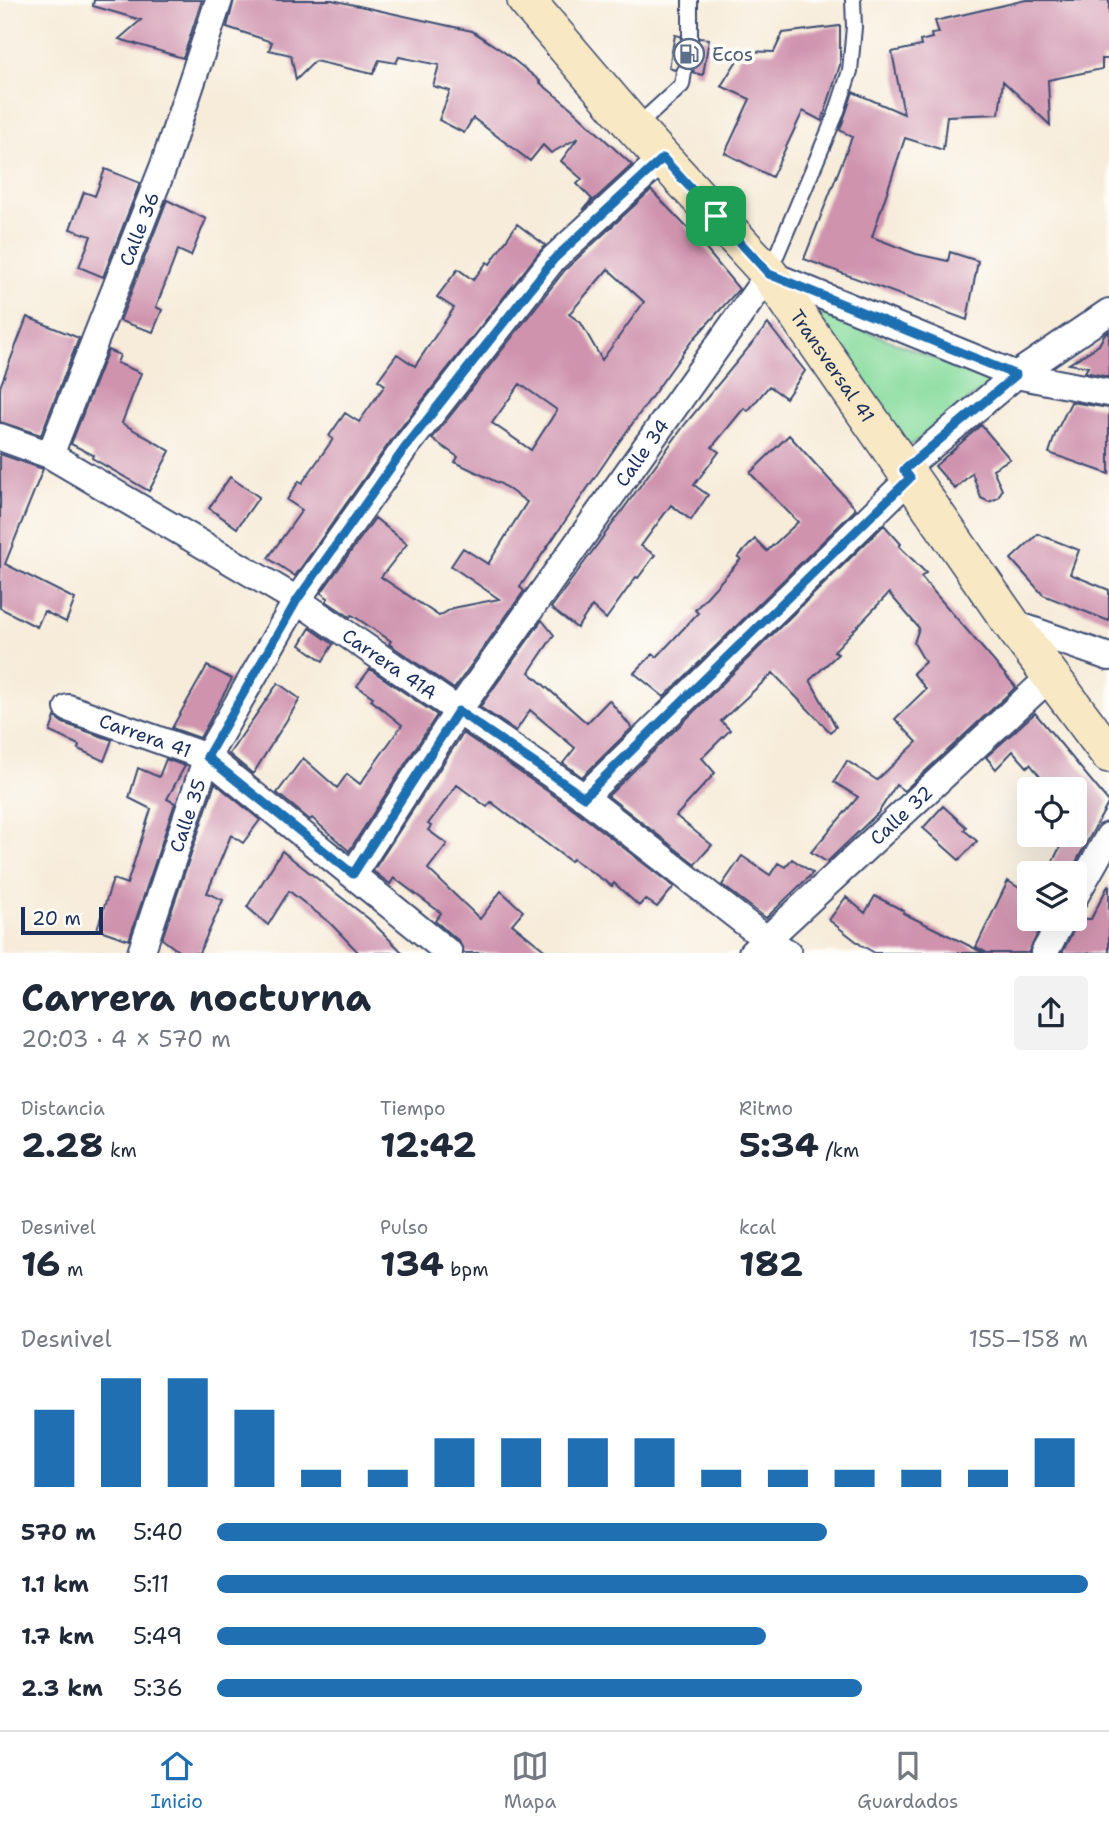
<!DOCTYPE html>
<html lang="es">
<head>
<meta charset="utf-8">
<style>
	:root { --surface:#fff; --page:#f2f2f3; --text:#1f2937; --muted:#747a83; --line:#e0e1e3; --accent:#1f6fb2 }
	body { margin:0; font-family:"Shantell Sans",sans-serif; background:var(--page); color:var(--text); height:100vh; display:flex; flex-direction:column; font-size:26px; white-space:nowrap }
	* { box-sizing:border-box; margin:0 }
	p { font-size:23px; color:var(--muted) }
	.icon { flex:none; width:38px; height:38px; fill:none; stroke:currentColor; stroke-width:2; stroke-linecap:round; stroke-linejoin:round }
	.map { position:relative; height:953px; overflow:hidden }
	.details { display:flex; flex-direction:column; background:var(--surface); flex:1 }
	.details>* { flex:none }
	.tools { position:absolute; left:1017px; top:777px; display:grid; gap:14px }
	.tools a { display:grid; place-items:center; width:70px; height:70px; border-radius:7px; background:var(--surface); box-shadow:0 7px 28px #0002; font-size:35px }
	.scale { position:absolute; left:21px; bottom:18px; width:82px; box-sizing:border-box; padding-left:7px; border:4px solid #1b2f5e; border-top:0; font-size:19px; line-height:24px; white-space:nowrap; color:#1b2f5e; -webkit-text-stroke:5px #fdfcf7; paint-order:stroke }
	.pin { position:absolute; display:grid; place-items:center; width:60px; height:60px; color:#fff; margin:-30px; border-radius:14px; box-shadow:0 4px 10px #0006 }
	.round { display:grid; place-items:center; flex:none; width:74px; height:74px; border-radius:7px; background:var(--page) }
	.overview { display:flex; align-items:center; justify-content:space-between; height:119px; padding:0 21px }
	h1 { font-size:38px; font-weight:700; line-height:52px }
	.stats { display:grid; grid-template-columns:repeat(3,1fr); gap:10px; height:119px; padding:7px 21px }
	.stats div { display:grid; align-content:center }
	.stats b { font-size:35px; font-weight:700 }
	.stats small { font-size:19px; font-weight:400 }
	.stats p { font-size:19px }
	.chart { height:196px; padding:14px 21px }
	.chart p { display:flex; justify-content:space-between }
	.chart svg { width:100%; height:126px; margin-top:7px; stroke:var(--accent); stroke-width:6 }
	ul { padding:0 21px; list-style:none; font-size:23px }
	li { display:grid; grid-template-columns:112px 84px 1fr; align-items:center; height:52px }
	li i { height:18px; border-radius:9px; background:var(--accent) }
	.dock { display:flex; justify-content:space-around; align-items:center; height:98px; border-top:2px solid var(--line); background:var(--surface); font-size:19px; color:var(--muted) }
	.dock a { display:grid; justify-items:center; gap:4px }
	.dock .selected { color:var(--accent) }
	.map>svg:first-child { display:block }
	.green { fill:#88dc9e; stroke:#52867e; stroke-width:2 }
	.building { fill:#cf93ae; fill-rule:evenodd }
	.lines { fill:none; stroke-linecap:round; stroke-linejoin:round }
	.lane-casing { stroke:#3c4b71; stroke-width:18 }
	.street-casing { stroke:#3c4b71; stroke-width:30 }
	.secondary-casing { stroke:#3c4b71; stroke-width:40 }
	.lane { stroke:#fff; stroke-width:14 }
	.street { stroke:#fff; stroke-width:26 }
	.secondary { stroke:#f8e8c3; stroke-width:37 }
	.route-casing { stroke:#fff; stroke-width:14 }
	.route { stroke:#1f6fb2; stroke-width:9 }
	.labels { text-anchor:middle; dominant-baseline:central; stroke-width:7; stroke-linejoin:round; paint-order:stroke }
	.service-label { font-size:19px; fill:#4e5e75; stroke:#fdfcf7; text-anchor:start }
	.street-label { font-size:19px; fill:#1b2f5e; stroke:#fdfcf7 }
</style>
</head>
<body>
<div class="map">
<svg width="1109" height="953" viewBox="0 0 1109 953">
	<rect width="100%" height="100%" fill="#fdfcf7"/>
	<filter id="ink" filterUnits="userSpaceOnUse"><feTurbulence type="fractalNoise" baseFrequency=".0143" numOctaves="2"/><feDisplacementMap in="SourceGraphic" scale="14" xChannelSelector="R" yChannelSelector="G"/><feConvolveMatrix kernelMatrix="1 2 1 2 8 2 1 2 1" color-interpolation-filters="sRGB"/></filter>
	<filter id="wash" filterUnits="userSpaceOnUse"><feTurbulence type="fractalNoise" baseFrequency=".00686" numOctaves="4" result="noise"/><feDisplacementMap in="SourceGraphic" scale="28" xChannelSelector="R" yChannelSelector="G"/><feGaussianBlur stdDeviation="1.57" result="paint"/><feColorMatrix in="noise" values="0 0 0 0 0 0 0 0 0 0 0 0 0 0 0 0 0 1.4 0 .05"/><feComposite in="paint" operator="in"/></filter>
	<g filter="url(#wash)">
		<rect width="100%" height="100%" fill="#f7ecda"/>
		<!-- green -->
		<path class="green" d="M 798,303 L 992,382 L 901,453 Z"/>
		<g id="blocks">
			<!-- building -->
			<path class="building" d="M 94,0 L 202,0 L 183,58 L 119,39 L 141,20 L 93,6 Z
				M 234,0 L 332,0 L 472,31 L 504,52 L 540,81 L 539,82 L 571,108 L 632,165 L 583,210 L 592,199 L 577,184 L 582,179 L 561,161 L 578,138 L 551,153 L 543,145 L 530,161 L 473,118 L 464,133 L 439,120 L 450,91 L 433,86 L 439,65 L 399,57 L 396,63 L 379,60 L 373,74 L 315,61 L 296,80 L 291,55 L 269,50 L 272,42 L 227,27 Z
				M 1026,0 L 1109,0 L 1109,59 L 1102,59 L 1102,69 L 1048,80 L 1050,125 L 1003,81 L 999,114 L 947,116 L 943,150 L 905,138 L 872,237 L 916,254 L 948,261 L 950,252 L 978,261 L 967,320 L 804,259 L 852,137 L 840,130 L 853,92 L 904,114 L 892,52 L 921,46 L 920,41 L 932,38 L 931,34 L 939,33 L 935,21 Z
				M 840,26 L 840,65 L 822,121 L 803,111 L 772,177 L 725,153 L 750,99 L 721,86 L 743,51 L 774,52 L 783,33 Z
				M 675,35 L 680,36 L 682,42 L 689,47 L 695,45 L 699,38 L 709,39 L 703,75 L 694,73 L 693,68 L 686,63 L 680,63 L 675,70 L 669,68 Z
				M 105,169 L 140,183 L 103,277 L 79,267 L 91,236 L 70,229 L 84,192 L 95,196 Z
				M 651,190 L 695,236 L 739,289 L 691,342 L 617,445 L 520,587 L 524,591 L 454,689 L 389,644 L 391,641 L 352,615 L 350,617 L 326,601 L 328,598 L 321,593 L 375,518 L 407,544 L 381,577 L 439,616 L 453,608 L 499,599 L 451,566 L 463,548 L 488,564 L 527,502 L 501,484 L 455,462 L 458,457 L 432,439 L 565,270 ZM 608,269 L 644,302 L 602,360 L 581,323 L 569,314 ZM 520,384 L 557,410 L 531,450 L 492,423 Z
				M 167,200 L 206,219 L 191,256 L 178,250 L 156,307 L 162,310 L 153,332 L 120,321 Z
				M 517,224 L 545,245 L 392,439 L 295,576 L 268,558 L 302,510 L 287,500 L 299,481 L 302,483 L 333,439 L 329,436 L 345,413 L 359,422 L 385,385 L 378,380 L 397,354 L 415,366 L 454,308 L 437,297 L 458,269 L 473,280 L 487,262 L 490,264 Z
				M 27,317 L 79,338 L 41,435 L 0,422 L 0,387 Z
				M 768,324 L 805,371 L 786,398 L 769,386 L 748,411 L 744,408 L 712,447 L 719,452 L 694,485 L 708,495 L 691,520 L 671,505 L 641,546 L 655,555 L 638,578 L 636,577 L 606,619 L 592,606 L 577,628 L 551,608 L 686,423 Z
				M 1109,331 L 1109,377 L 1085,372 L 1088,367 L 1069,364 L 1099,345 L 1104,335 Z
				M 108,350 L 120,355 L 117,363 L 141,373 L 122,423 L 170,451 L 149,491 L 92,458 L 93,455 L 71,444 Z
				M 1071,402 L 1109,408 L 1109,474 L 1049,453 L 1056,432 Z
				M 981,425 L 1010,459 L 993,469 L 1002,490 L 998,498 L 989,502 L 981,498 L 972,473 L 955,489 L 935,466 Z
				M 789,435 L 856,509 L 664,697 L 634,673 L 653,654 L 657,657 L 698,613 L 695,610 L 741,559 L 738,557 L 755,539 L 767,551 L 798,522 L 750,473 Z
				M 0,454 L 43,469 L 5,564 L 75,599 L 66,622 L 44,611 L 37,627 L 0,608 Z
				M 230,477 L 259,497 L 237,528 L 209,508 Z
				M 884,525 L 901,544 L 899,546 L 926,573 L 921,577 L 1016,687 L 904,791 L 896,785 L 878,813 L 827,862 L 811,852 L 858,797 L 834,782 L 847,761 L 877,780 L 917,742 L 895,719 L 926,689 L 913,673 L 925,662 L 914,643 L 919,628 L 889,593 L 834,651 L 838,654 L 810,680 L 836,727 L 830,732 L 773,673 L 721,721 L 730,730 L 702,758 L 715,773 L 676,816 L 712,845 L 695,864 L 608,796 Z
				M 1038,534 L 1079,550 L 1070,574 L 1109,590 L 1109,621 L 1043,595 L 1011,559 Z
				M 542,620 L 554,635 L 529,672 L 587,723 L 609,700 L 632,728 L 582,777 L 563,763 L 575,748 L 530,710 L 516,731 L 480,707 Z
				M 310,628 L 333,644 L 323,661 L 300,645 Z
				M 207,666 L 232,679 L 200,738 L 172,728 Z
				M 370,669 L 437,715 L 349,851 L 312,818 L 310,820 L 277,793 L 303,758 L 337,788 L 347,774 L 360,784 L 402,725 L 371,700 L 373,697 L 357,686 Z
				M 278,683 L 300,699 L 253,774 L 229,754 Z
				M 1035,713 L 1109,802 L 1070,873 L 1047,873 L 1066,835 L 1074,835 L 1074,789 L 1050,789 L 1030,764 L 1027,767 L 1013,751 L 996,769 L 986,757 Z
				M 55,717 L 63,723 L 112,740 L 104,761 L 78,749 L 79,745 L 50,732 Z
				M 463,733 L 575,810 L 674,887 L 657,907 L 645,899 L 639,906 L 614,883 L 612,886 L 573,859 L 570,861 L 491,802 L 487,807 L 457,785 L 428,824 L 431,826 L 428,830 L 447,844 L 428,869 L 480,919 L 501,891 L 523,911 L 512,924 L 548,953 L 464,953 L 459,941 L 435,921 L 441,913 L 394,878 L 390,884 L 373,871 Z
				M 166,759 L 185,766 L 167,799 L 175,803 L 129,940 L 97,929 L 113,879 L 127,884 L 151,809 L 129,798 L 138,768 L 159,777 Z
				M 215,783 L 260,820 L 243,843 L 231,835 L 207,893 L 223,900 L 199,953 L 181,953 L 162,939 Z
				M 943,806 L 966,827 L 964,830 L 977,841 L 959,860 L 923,828 Z
				M 282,851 L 369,919 L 403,953 L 359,953 L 330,923 L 289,891 L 268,925 L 247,907 Z
				M 742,856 L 770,875 L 778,863 L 785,867 L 792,859 L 813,873 L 766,918 L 722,885 Z
				M 1008,881 L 1029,894 L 1029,919 L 1045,919 L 1028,953 L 987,953 L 976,947 Z
				M 1109,884 L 1109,953 L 1062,953 L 1079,919 L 1091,919 Z
				M 875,896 L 904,911 L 903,913 L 984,953 L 875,953 L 861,945 L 829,920 L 846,897 L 865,913 Z"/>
		</g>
	</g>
	<g filter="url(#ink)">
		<use href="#blocks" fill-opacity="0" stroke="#3c4b71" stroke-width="2"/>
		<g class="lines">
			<!-- lane casing -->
			<g class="lane-casing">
				<path id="lane" d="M 690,37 L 690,0
					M 636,127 L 682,85 L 684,72
					M 769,273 L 836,114 L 850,71 L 854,27 L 853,0"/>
			</g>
			<!-- street casing -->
			<g class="street-casing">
				<g id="street">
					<path id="s1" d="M 0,437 L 50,455 L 297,600 L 584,797 L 766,939 L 788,953"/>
					<path id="s2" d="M 50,455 L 164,165 L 219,0"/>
					<path d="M 904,469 L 1016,375 L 1109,312"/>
					<path d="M 1011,623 L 1109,657"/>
					<path id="s3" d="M 68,708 L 207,757 L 449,953"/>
					<path d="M 584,797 L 910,478"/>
					<path id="s4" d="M 353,874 L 458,711 L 769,274 L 1016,375 L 1109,393"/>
					<path d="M 1074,898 L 1109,836"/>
					<path id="s5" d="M 141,953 L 207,757 L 297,600 L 404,449 L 553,259 L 663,158"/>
					<path id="s6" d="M 752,953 L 1051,676"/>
					<path d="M 1044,953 L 1063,919"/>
				</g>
			</g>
			<!-- secondary casing -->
			<g class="secondary-casing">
				<g id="secondary">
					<path id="s7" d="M 526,0 L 635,128 L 769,274 L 1011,623 L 1109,754"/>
				</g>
			</g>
			<!-- lane -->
			<use href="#lane" class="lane"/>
			<!-- street -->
			<use href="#street" class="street"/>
			<!-- secondary -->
			<use href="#secondary" class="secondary"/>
		</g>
	</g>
	<g class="lines" filter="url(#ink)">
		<!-- route casing -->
		<g class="route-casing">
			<path id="route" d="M 663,158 L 769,274 L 1016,375 L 904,470 L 910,478 L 584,797 L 458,711 L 353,874 L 207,757 L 297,600 L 404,449 L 554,259 Z"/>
		</g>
		<!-- route -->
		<use href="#route" class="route"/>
	</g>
	<!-- icons -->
	<defs>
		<g id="fuel-ring" transform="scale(1.575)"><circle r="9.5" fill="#fdfcf7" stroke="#5c6f8a" stroke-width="1.5"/><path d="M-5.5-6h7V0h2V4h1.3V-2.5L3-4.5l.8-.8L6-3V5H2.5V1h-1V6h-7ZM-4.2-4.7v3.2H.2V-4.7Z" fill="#5c6f8a"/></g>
	</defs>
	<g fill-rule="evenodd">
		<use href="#fuel-ring" x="689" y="54"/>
	</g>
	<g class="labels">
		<!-- service labels -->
		<g class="service-label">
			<text x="712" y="54">Ecos</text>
		</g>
		<!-- street labels -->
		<g class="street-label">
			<text stroke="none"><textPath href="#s2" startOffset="243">Calle 36</textPath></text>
			<text stroke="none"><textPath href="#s7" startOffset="478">Transversal 41</textPath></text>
			<text stroke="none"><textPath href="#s4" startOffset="511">Calle 34</textPath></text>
			<text stroke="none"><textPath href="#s1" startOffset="452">Carrera 41A</textPath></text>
			<text stroke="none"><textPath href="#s3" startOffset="82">Carrera 41</textPath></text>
			<text stroke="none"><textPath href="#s6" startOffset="203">Calle 32</textPath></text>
			<text stroke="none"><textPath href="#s5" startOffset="145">Calle 35</textPath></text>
		</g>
	</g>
</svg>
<div class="tools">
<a><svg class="icon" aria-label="locate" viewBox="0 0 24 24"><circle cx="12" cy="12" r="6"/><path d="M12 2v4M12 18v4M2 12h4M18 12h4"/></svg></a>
<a><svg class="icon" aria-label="layers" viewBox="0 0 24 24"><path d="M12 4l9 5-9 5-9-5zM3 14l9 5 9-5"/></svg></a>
</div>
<div class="scale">20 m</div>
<div class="pin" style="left:716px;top:216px;background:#1e9e55"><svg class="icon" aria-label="arrive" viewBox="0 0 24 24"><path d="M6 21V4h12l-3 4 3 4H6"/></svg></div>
</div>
<section class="details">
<div class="overview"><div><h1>Carrera nocturna</h1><p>20:03 · 4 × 570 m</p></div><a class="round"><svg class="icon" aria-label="share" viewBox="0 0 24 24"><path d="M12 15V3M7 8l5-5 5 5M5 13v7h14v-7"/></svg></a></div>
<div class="stats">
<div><p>Distancia</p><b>2.28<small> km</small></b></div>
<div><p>Tiempo</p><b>12:42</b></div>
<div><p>Ritmo</p><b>5:34<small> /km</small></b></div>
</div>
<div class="stats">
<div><p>Desnivel</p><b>16<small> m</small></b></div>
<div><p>Pulso</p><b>134<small> bpm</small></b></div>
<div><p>kcal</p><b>182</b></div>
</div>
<div class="chart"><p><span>Desnivel</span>155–158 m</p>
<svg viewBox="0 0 160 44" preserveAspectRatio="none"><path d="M5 44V17M15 44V6M25 44V6M35 44V17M45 44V38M55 44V38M65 44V27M75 44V27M85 44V27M95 44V27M105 44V38M115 44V38M125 44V38M135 44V38M145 44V38M155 44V27"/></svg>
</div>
<ul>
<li><b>570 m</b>5:40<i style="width:70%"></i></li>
<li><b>1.1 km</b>5:11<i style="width:100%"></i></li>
<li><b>1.7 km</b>5:49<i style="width:63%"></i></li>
<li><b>2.3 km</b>5:36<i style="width:74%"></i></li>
</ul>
</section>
<nav class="dock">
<a class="selected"><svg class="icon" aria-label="home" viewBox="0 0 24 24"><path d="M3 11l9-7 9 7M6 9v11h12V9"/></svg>Inicio</a>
<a><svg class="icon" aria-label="map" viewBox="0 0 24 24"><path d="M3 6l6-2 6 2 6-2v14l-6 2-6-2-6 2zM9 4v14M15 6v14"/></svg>Mapa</a>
<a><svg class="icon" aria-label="saved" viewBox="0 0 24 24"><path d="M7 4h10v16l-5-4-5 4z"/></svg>Guardados</a>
</nav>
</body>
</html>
